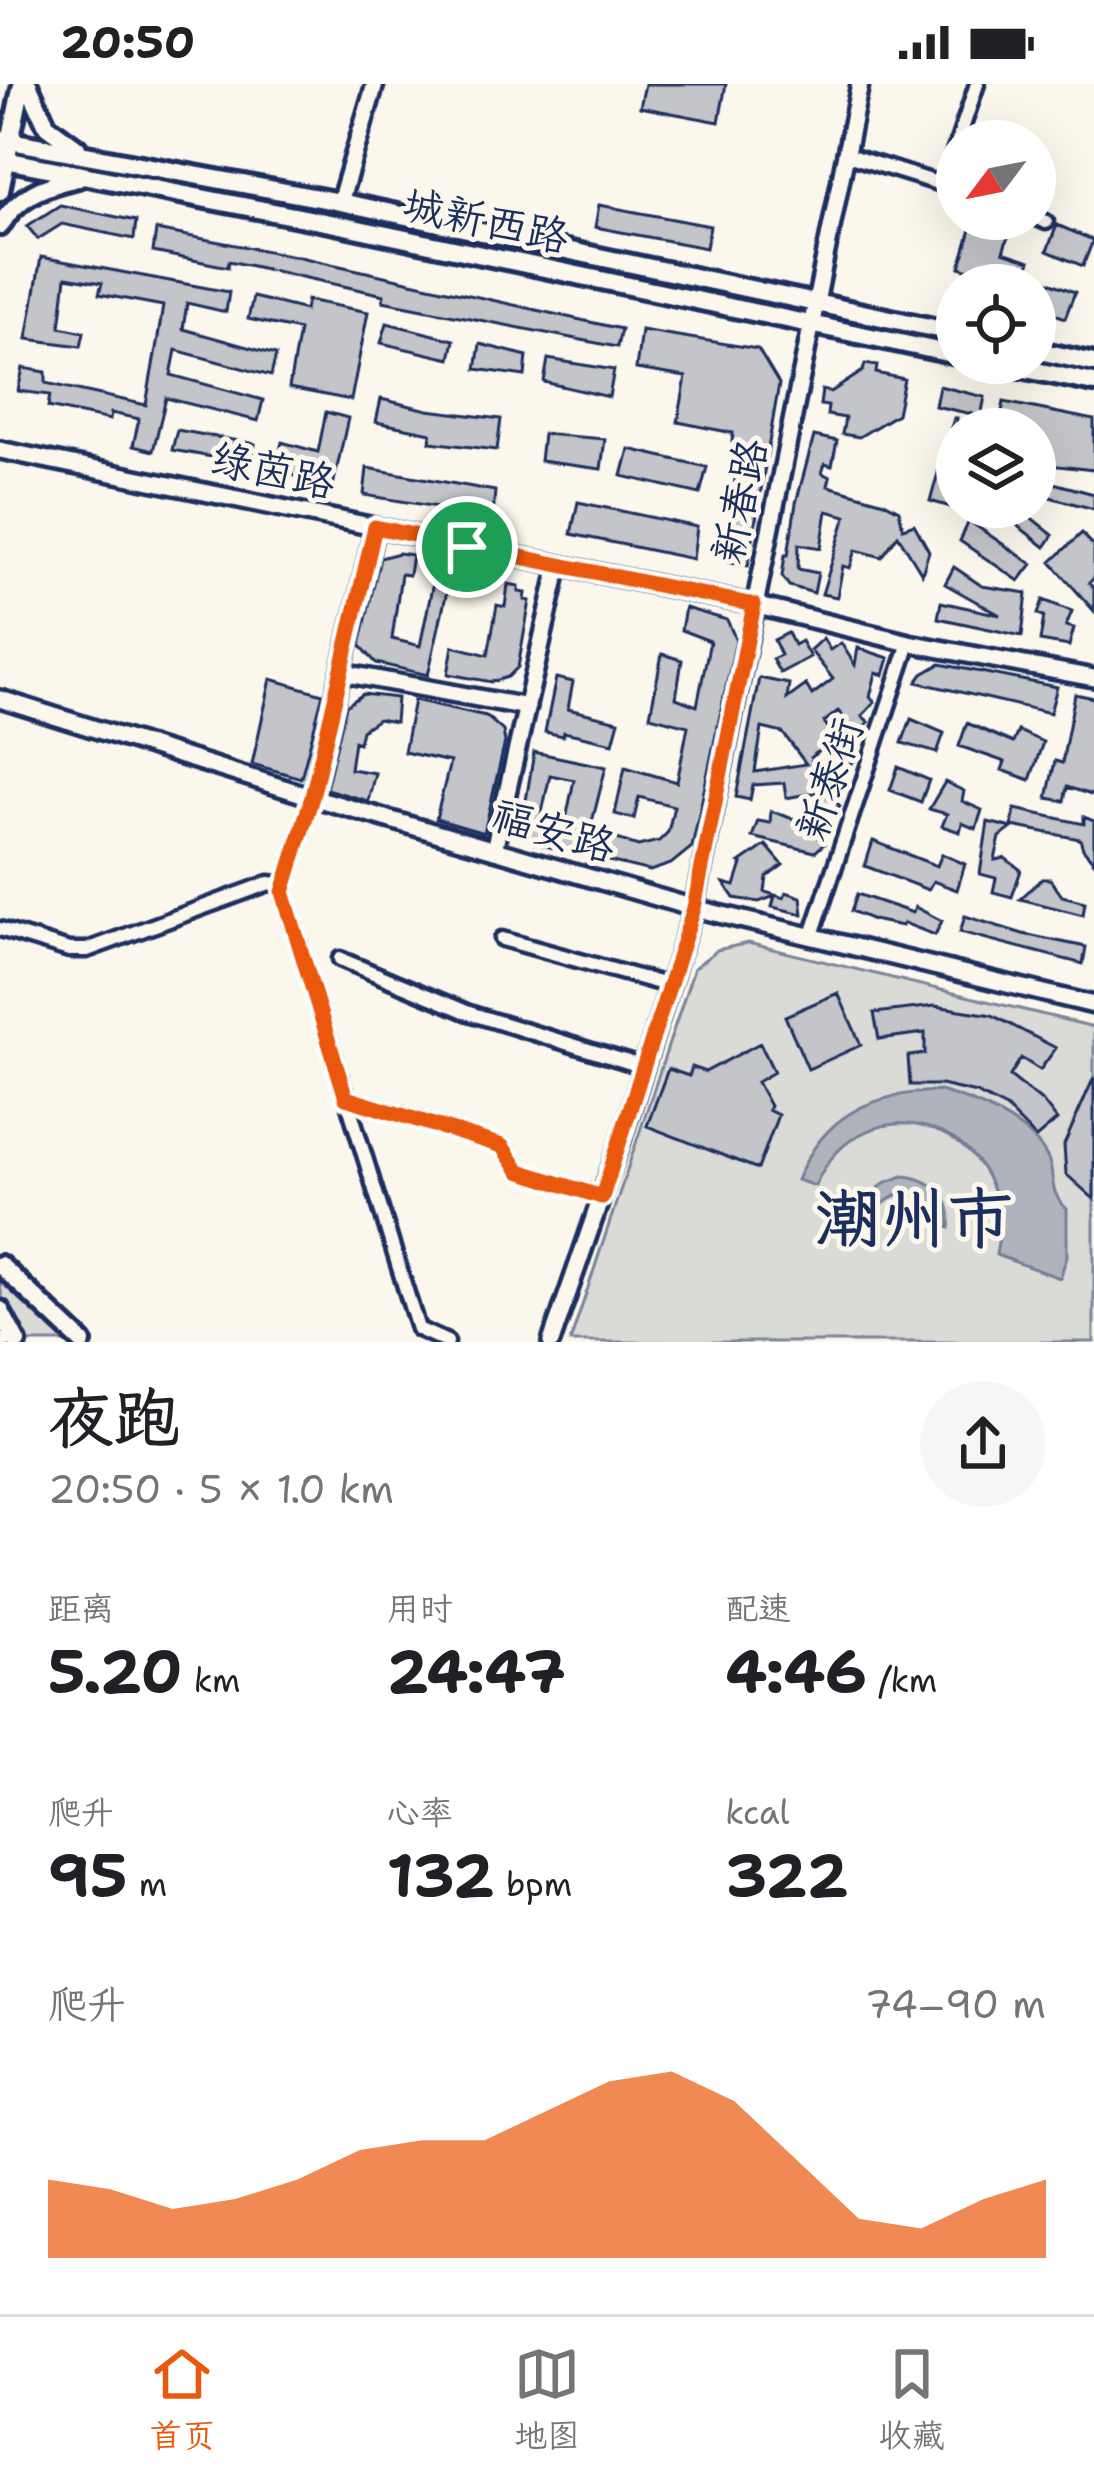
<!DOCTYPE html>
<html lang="zh">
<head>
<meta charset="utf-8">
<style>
	:root { --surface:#fff; --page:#f6f6f6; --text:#202124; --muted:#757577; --line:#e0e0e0; --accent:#ea580c }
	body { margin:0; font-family:"Shantell Sans","LXGW WenKai TC",sans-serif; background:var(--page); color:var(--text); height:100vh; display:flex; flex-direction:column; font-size:45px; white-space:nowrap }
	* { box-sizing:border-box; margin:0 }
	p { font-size:39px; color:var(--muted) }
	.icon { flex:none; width:66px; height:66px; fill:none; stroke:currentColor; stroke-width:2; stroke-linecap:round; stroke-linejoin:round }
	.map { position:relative; height:1258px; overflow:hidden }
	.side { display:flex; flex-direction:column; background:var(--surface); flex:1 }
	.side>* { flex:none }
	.needle { width:78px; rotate:238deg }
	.fabs { position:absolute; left:936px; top:36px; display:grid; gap:24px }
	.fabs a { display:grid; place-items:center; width:120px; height:120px; border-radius:50%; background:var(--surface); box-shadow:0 12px 48px #0002; font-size:60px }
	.pin { position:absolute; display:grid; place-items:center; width:102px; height:102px; color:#fff; margin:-51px; border:6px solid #fff; border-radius:50%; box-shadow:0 3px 12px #0007 }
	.round { display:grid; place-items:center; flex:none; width:126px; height:126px; border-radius:63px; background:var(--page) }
	.summary { display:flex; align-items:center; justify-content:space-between; height:204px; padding:0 48px }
	h1 { font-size:66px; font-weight:700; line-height:90px }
	.stats { display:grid; grid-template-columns:repeat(3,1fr); gap:18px; height:204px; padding:12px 48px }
	.stats div { display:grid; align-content:center }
	.stats b { font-size:60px; font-weight:700 }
	.stats small { font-size:33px; font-weight:400 }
	.stats p { font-size:33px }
	.chart { height:336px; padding:24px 48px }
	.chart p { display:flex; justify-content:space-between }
	.chart svg { width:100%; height:216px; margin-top:12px; fill:var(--accent); opacity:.7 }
	.status { display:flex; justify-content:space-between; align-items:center; height:84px; padding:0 60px; background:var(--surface); direction:ltr }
	.status svg { height:33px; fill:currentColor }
	.menu { display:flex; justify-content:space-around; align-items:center; height:168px; border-top:3px solid var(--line); background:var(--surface); font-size:33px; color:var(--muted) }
	.menu a { display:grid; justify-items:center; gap:6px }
	.menu .on { color:var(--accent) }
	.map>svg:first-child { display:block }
	.green { fill:#dadad7; stroke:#7a849a; stroke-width:3 }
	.water { fill:#afb3bb; stroke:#747e96; stroke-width:3 }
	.building { fill:#c3c5c9; stroke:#1b2f5e; stroke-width:3; fill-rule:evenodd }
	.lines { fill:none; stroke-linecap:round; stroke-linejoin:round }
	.minor-casing { stroke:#1b2f5e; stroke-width:21 }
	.tertiary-casing { stroke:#1b2f5e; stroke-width:24 }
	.secondary-casing { stroke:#1b2f5e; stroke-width:26 }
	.minor { stroke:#fbf7ec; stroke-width:12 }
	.tertiary { stroke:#fbf7ec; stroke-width:15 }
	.secondary { stroke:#fbf7ec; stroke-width:16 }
	.route-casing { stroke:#fff; stroke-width:24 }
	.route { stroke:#ea580c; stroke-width:15 }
	.labels { text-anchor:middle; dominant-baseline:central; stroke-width:10; stroke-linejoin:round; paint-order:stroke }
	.street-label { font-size:42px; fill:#1b2f5e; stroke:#fbf7ec }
	.town-label { font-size:66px; font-weight:bold; fill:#1b2f5e; stroke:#fbf7ec }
</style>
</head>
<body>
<div class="status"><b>20:50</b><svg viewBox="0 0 49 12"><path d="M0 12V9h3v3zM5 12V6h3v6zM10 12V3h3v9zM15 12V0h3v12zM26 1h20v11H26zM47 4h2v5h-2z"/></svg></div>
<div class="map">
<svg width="1094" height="1258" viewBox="0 0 1094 1258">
	<rect width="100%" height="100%" fill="#fbf7ec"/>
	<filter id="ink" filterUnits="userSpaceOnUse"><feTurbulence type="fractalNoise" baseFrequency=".00833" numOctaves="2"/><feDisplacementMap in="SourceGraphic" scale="24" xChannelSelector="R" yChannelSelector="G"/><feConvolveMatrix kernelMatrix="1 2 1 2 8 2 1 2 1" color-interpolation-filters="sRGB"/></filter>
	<g filter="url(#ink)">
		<!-- green -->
		<path class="green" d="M 748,859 L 1094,943 L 1094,1258 L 570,1258 L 694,884 L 717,866 Z
			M 0,1194 L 73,1258 L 29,1258 L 2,1221 Z"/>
		<!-- water -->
		<path class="water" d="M 940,1007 C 975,1017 1029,1038 1047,1073 C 1057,1093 1046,1105 1067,1125 L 1067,1172 L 1060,1194 L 996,1171 C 1022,1043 865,988 815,1102 L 797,1096 C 824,1030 872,1009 940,1007 Z
			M 903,1092 C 932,1094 953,1113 950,1144 L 935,1139 L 932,1123 C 918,1105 900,1106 883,1120 L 868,1115 L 884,1099 Z"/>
		<!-- building -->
		<path class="building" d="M 645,0 L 726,0 L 719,38 L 640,23 Z
			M 60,121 L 136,137 L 134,155 L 62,140 L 38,155 L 27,142 Z
			M 599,121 L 710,142 L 706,164 L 595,143 Z
			M 974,135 L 1014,135 L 1003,168 L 1030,177 L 1026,189 L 1075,208 L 1065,234 L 1035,222 L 1035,201 L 1015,201 L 960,183 Z
			M 1057,141 L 1093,156 L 1083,182 L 1047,167 Z
			M 156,146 L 300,173 L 621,245 L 617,263 L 383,217 L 384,211 L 229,177 L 228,183 L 153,168 Z
			M 41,173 L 229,208 L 226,228 L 187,219 L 183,245 L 276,271 L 271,292 L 176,266 L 171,291 L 263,316 L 258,337 L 166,314 L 153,367 L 133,362 L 139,335 L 111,329 L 110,336 L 48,323 L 50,311 L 18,307 L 23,284 L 46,288 L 46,299 L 146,321 L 157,259 L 163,222 L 99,210 L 102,199 L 66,193 L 60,243 L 84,248 L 81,262 L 27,255 Z
			M 253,213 L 305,226 L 307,216 L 368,228 L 351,316 L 289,304 L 299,246 L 248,235 Z
			M 387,239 L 454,256 L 450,275 L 381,259 Z
			M 641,246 L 758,265 L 779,300 L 748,482 L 724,476 L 740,358 L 732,357 L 733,349 L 678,338 L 686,293 L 636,285 Z
			M 480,260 L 527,272 L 525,292 L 476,285 Z
			M 548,275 L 614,286 L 609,313 L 544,298 Z
			M 865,280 L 877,282 L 876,289 L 904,295 L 897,330 L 859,353 L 842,350 L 845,334 L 827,331 L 828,322 L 820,321 L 822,306 L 831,308 L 863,287 Z
			M 939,302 L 985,313 L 981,332 L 935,322 Z
			M 381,315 L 428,326 L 501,335 L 497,366 L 430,358 L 431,349 L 376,338 Z
			M 1004,318 L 1094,336 L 1094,386 L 1049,381 L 1050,375 L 1035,374 L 1035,345 L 998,345 Z
			M 326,328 L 348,334 L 333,402 L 275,387 L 282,358 L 318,368 Z
			M 954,334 L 957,334 L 954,424 L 930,417 Z
			M 177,346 L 255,360 L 252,380 L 172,366 Z
			M 543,350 L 605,355 L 601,385 L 540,377 Z
			M 814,352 L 837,357 L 832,382 L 825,380 L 822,389 L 830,393 L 828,402 L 884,418 L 899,426 L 903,444 L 914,440 L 929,467 L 922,490 L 898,451 L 882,473 L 856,466 L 850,484 L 843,482 L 837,513 L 822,510 L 846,432 L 827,427 L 821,464 L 799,460 L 798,485 L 818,489 L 814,509 L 789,502 L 782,492 L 785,471 L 788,471 L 796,419 Z
			M 629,365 L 707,383 L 700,410 L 622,392 Z
			M 367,384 L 495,407 L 493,432 L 364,411 Z
			M 1035,394 L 1094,410 L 1094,425 L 1035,409 Z
			M 578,418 L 697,443 L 693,475 L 571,450 Z
			M 994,423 L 1018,423 L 1053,451 L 1045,463 Z
			M 969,437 L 1032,480 L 1019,497 L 960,457 Z
			M 1082,449 L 1094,463 L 1094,494 L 1089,499 L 1094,505 L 1094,527 L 1051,478 Z
			M 399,469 L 412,471 L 409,491 L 401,490 L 392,555 L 420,562 L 435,489 L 428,488 L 431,471 L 454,476 L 428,591 L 376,579 L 360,561 L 380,474 Z
			M 954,483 L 982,502 L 1027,509 L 1022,552 L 938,534 L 941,518 L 1000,531 L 945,500 Z
			M 508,500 L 519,502 L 519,508 L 526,509 L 525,516 L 530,517 L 518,583 L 508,593 L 492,598 L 448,590 L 453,562 L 488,571 L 497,521 L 505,523 Z
			M 1043,516 L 1072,527 L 1066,542 L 1074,544 L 1069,562 L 1040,557 L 1044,532 L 1038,530 Z
			M 685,524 L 727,536 L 736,556 L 692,763 L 671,780 L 650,787 L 533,759 L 522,741 L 534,668 L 606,683 L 590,746 L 638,762 L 659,757 L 668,748 L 674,722 L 639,713 L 634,735 L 615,730 L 625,683 L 677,698 L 688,642 L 650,632 L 662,570 L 682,576 L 676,614 L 697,622 L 710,557 L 681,546 ZM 550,691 L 574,696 L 563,750 L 545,745 L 540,738 Z
			M 788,549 L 794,561 L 801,557 L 810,573 L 780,589 L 772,575 L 781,571 L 774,556 Z
			M 823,554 L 830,566 L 841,559 L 855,581 L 858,564 L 889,574 L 884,591 L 876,589 L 870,613 L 875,618 L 862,632 L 869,638 L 858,648 L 838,627 L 824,638 L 838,657 L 849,645 L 861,656 L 848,670 L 854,677 L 843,686 L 823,664 L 811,673 L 814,690 L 824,702 L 835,690 L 848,700 L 833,715 L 840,722 L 826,734 L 831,739 L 818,753 L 824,760 L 815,768 L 752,753 L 758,737 L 770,739 L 771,727 L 796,736 L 802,731 L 808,740 L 822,725 L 817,718 L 830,706 L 786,714 L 784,699 L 753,701 L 750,716 L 736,713 L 759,594 L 789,600 L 787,615 L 806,601 L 812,611 L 833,595 L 810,566 ZM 762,644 L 783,649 L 806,680 L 755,688 Z
			M 940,580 L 1057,603 L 1050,629 L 917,598 L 923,590 Z
			M 556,594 L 573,598 L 568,625 L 619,637 L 613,659 L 564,648 L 563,652 L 545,648 Z
			M 271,595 L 323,610 L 301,694 L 252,680 Z
			M 363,610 L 397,614 L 395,638 L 378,635 L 362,646 L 359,659 L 354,657 L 350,685 L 375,689 L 368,717 L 326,705 L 346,622 Z
			M 1075,610 L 1094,614 L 1094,712 L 1067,703 L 1064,717 L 1047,714 L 1055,677 L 1062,679 Z
			M 414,616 L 486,632 L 503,647 L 505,658 L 484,749 L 436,735 L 450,678 L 404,668 Z
			M 911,635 L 944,649 L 937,669 L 902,659 Z
			M 967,639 L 1013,659 L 1018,647 L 1043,658 L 1030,696 L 1002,686 L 1005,678 L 959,662 Z
			M 898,683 L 929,696 L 921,718 L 890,706 Z
			M 945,698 L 964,707 L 962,717 L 982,726 L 976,745 L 962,739 L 960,748 L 942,742 L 947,730 L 929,725 Z
			M 1015,725 L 1084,740 L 1084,733 L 1094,737 L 1094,778 L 1083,765 L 1080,755 L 1012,742 Z
			M 988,738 L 1012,744 L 1000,753 L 995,776 L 1005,774 L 1021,786 L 1012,813 L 993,808 L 996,794 L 980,790 Z
			M 873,757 L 937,782 L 942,770 L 965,780 L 957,806 L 933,797 L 928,806 L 865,782 Z
			M 766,761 L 783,781 L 767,793 L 765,808 L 784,814 L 786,808 L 801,813 L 803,830 L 772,823 L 775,812 L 759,818 L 734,814 L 724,799 L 735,802 L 742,780 L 740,779 Z
			M 1042,795 L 1050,795 L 1062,812 L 1085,818 L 1083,831 L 1020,815 Z
			M 857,810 L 913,829 L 915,823 L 942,837 L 935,851 L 904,839 L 902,842 L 873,836 L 851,827 Z
			M 965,832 L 1023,850 L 1086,863 L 1083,880 L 960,848 Z
			M 838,909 L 861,961 L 808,985 L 785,932 Z
			M 935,922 L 992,931 L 1056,964 L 1040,986 L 1021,974 L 1010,992 L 1043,1018 L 1057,1036 L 1036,1054 L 1006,1024 L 976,1009 L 941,1001 L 910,1001 L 908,972 L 925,970 L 925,949 L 879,955 L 874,929 Z
			M 760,959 L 774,988 L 757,998 L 770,1022 L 768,1026 L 778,1031 L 758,1085 L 647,1042 L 668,985 L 689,992 L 692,983 L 705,988 Z
			M 1094,993 L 1094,1115 L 1066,1090 L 1064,1061 Z"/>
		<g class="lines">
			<!-- minor casing -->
			<g class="minor-casing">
				<path id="minor" d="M 958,57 L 977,0
					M 847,71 L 957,105
					M 943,101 L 957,60
					M 1035,133 L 1046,138
					M 312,713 L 283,808 L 418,1245 L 447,1258
					M 0,845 L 69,866 L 87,866 L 269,799 L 285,801
					M 812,851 L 909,559
					M 502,855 L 670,902
					M 340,875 L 469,929 L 644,983
					M 347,1014 L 502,1062 L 519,1087 L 602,1113"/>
			</g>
			<!-- tertiary casing -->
			<g class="tertiary-casing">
				<path id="tertiary" d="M 340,118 L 375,0
					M 0,366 L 754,521 L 909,559 L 1094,594
					M 343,589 L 527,623
					M 0,615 L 312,713 L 694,824 L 1094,921
					M 312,713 L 375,444
					M 494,766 L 559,481
					M 551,1258 L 621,1056 L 694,824 L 860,0"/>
			</g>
			<!-- secondary casing -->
			<g class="secondary-casing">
				<path id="secondary" d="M 28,0 L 47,42 L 77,64
					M 0,55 L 340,118 L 957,249
					M 0,75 L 335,140 L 957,271
					M 0,107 L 22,0
					M 0,142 C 17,112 45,101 78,94
					M 1035,266 L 1094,279
					M 997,279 L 1094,299
					M 0,1181 L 82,1258
					M 0,1226 L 17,1258
					M 0,1257 L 2,1258"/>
			</g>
			<!-- minor -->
			<use href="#minor" class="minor"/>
			<!-- tertiary -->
			<use href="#tertiary" class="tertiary"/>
			<!-- secondary -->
			<use href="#secondary" class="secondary"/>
		</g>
	</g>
	<g class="lines" filter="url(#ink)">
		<!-- route casing -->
		<g class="route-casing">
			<path id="route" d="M 375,443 L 754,521 L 694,824 L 602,1113 L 519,1087 L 502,1062 L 346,1014 L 283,808 L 312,713 Z"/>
		</g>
		<!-- route -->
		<use href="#route" class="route"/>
	</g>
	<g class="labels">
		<!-- street labels -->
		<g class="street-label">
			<text transform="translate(486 136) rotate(12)">城新西路</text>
			<text transform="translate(273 386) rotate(12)">绿茵路</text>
			<text transform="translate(739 417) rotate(-78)">新春路</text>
			<text transform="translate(829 695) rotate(-72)">新泰街</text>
			<text transform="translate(554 746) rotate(16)">福安路</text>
		</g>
		<!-- town labels -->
		<g class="town-label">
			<text x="914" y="1134">潮州市</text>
		</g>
	</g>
</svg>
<div class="fabs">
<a><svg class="needle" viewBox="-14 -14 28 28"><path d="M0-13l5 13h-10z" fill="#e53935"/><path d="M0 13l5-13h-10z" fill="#757577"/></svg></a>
<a><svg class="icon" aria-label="locate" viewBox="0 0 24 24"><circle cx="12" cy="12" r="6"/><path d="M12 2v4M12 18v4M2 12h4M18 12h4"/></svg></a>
<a><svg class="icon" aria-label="layers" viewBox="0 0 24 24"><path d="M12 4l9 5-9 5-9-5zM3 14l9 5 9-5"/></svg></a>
</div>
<div class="pin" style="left:467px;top:463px;background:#1e9e55"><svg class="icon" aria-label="arrive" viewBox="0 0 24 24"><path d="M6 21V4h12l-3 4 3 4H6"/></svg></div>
</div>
<section class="side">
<div class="summary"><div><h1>夜跑</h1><p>20:50 · 5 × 1.0 km</p></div><a class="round"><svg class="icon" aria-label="share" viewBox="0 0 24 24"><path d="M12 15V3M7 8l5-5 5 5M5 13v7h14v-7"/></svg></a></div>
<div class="stats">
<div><p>距离</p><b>5.20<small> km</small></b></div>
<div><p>用时</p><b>24:47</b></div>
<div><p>配速</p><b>4:46<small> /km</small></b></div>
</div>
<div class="stats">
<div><p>爬升</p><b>95<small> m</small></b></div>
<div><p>心率</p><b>132<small> bpm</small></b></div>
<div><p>kcal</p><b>322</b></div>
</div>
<div class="chart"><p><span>爬升</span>74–90 m</p>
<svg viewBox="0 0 160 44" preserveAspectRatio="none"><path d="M0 44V28L10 30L20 34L30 32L40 28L50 22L60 20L70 20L80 14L90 8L100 6L110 12L120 24L130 36L140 38L150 32L160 28V44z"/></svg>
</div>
</section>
<nav class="menu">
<a class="on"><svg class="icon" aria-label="home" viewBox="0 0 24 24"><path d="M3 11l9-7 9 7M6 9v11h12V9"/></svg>首页</a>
<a><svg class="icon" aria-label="map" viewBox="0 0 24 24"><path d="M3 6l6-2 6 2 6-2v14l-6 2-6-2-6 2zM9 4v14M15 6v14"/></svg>地图</a>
<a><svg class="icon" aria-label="saved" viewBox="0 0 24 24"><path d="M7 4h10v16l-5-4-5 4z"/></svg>收藏</a>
</nav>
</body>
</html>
